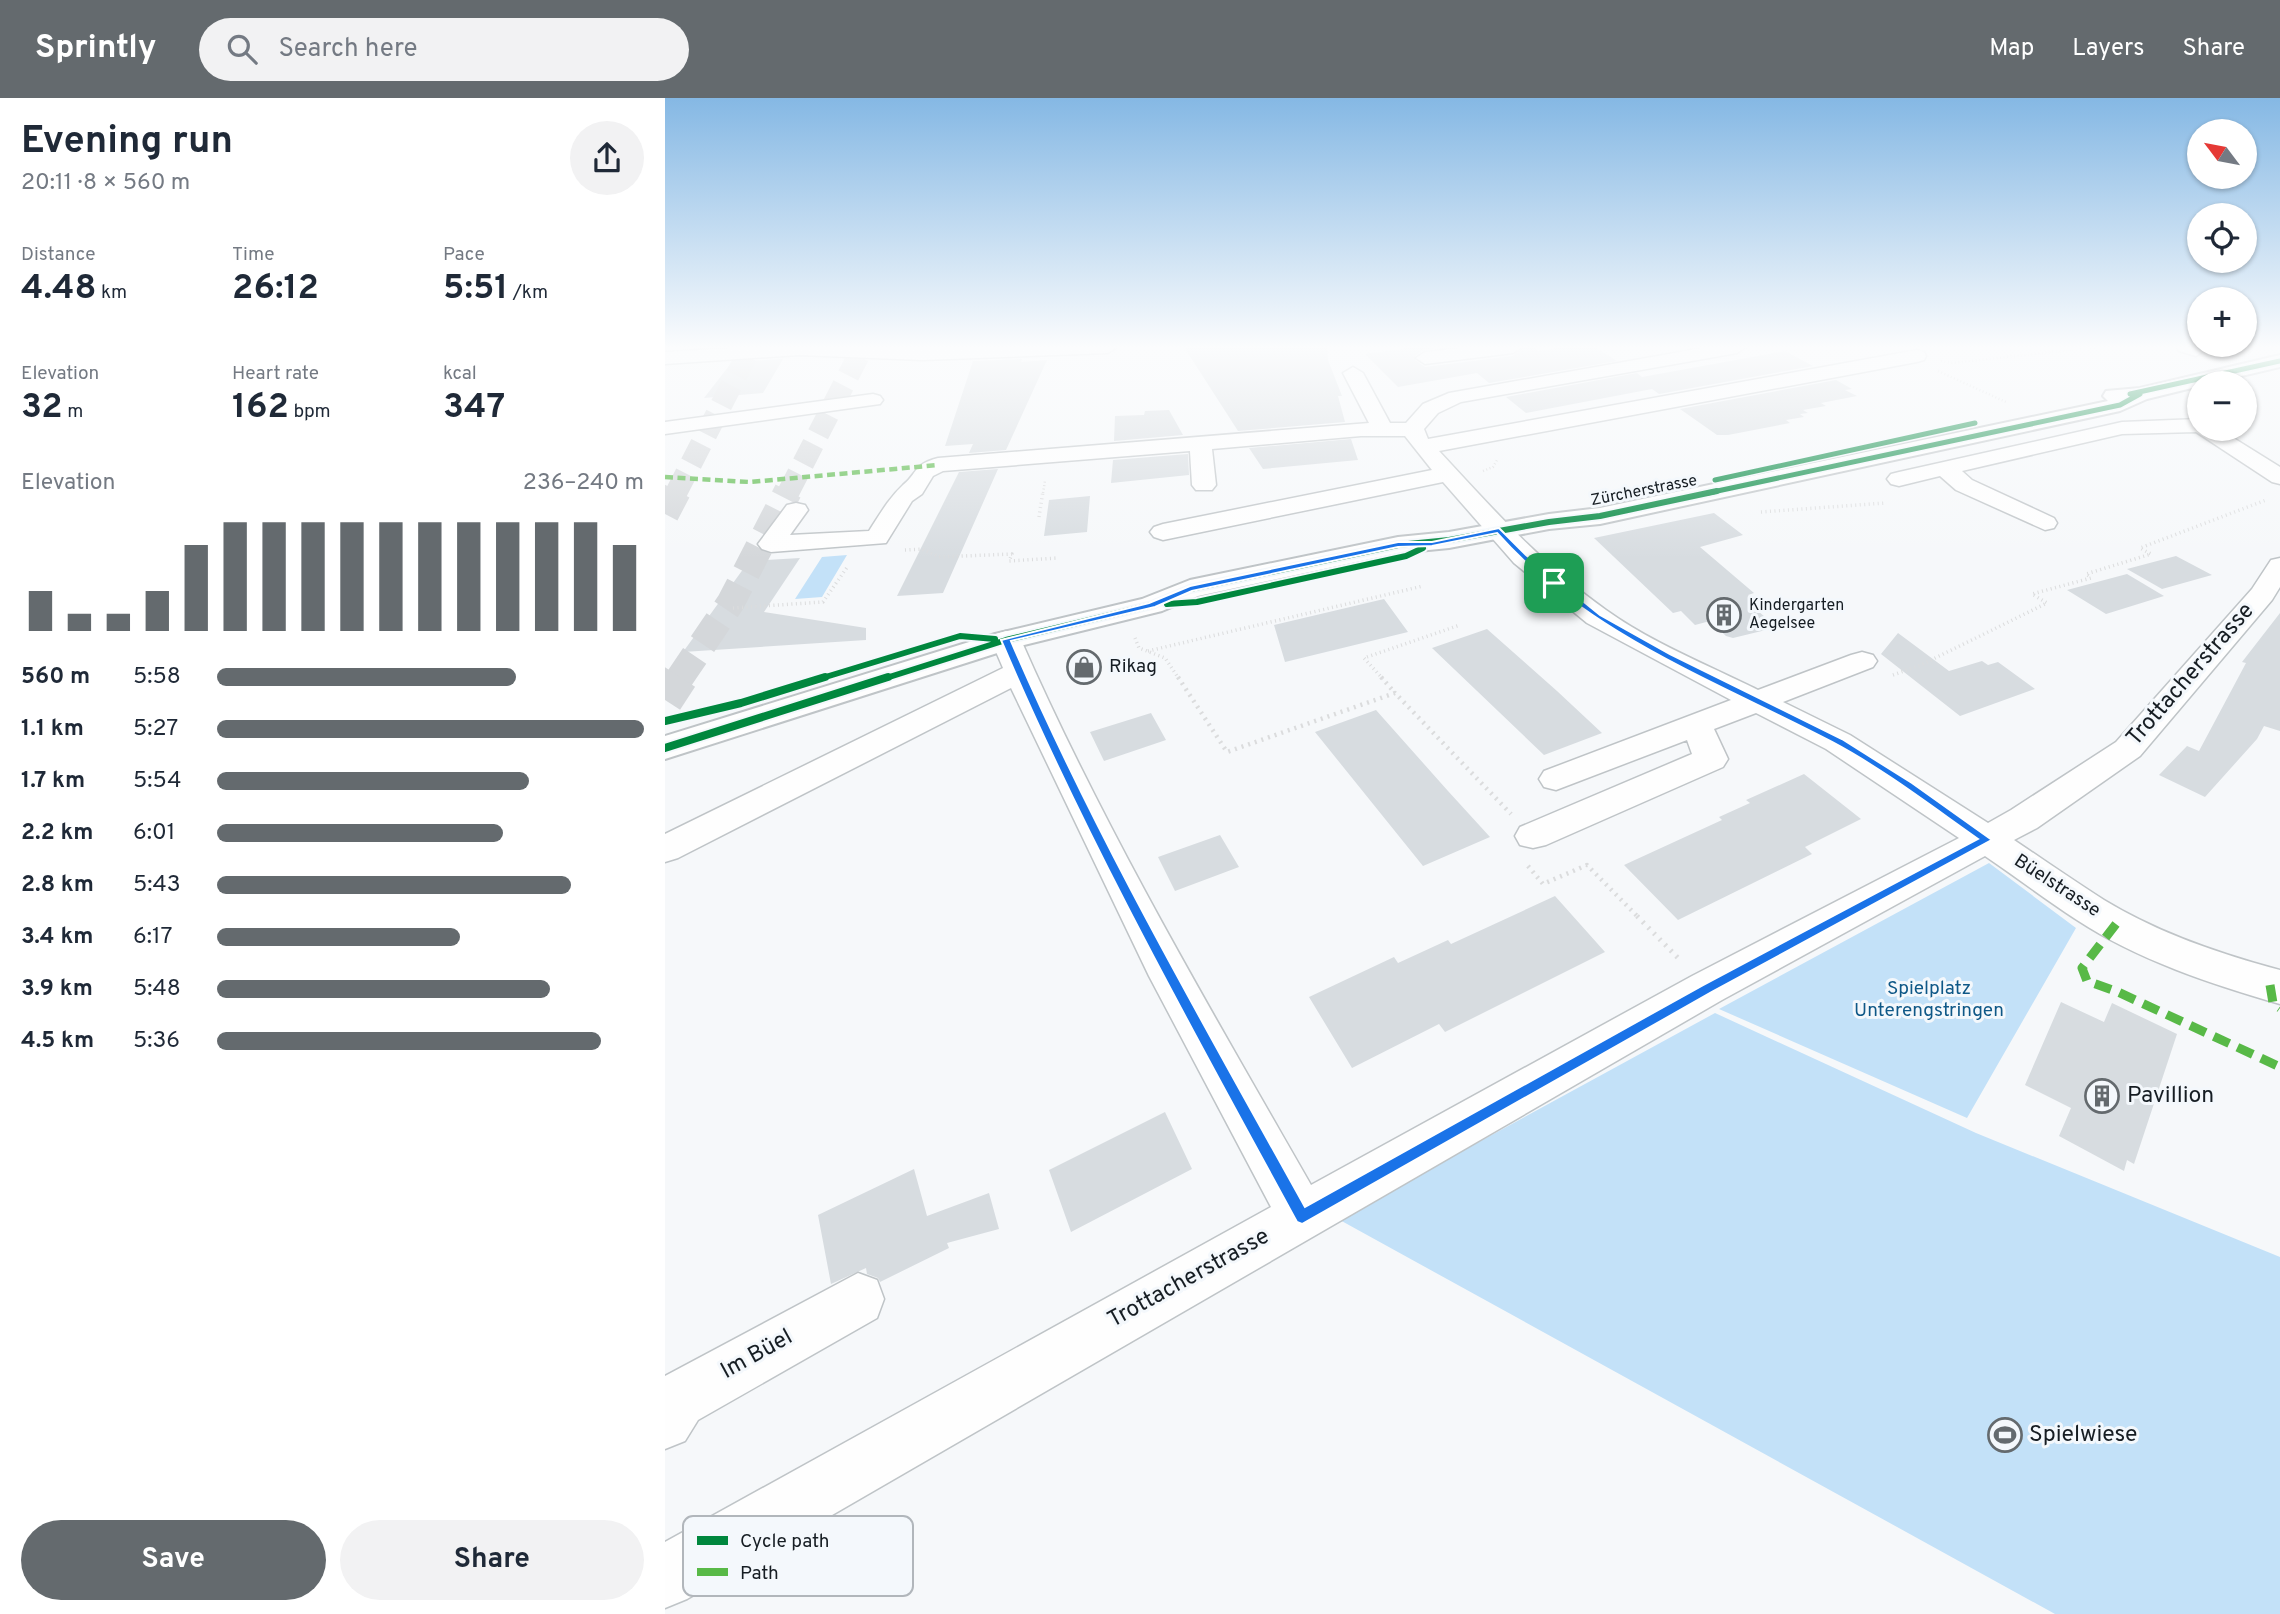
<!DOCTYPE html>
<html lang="en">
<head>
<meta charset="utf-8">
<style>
	:root { --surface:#fff; --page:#f2f2f3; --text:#1f2937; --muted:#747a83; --accent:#646a6e }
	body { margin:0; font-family:Overpass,sans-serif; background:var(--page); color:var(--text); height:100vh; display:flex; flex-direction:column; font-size:26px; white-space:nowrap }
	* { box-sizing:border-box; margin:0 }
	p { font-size:23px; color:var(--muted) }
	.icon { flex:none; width:38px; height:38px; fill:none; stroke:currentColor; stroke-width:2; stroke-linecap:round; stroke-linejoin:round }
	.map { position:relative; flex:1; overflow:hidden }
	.side { display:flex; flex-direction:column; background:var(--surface); width:665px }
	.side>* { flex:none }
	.needle { width:46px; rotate:302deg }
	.buttons { position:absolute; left:1522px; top:21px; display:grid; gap:14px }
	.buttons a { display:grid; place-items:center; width:70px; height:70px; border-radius:50%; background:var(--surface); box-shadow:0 2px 5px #0004; font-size:35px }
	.pin { position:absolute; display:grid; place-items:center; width:60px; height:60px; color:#fff; margin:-30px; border-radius:14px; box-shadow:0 4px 10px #0006 }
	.round { display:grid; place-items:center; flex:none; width:74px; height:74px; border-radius:37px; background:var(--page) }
	.head { display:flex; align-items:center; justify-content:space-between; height:119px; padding:0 21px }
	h1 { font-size:38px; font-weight:700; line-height:52px }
	.metrics { display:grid; grid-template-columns:repeat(3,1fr); gap:10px; height:119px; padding:7px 21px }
	.metrics div { display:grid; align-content:center }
	.metrics b { font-size:35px; font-weight:700 }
	.metrics small { font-size:19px; font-weight:400 }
	.metrics p { font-size:19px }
	.chart { height:196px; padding:14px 21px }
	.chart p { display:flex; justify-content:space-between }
	.chart svg { width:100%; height:126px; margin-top:7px; stroke:var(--accent); stroke-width:6 }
	.action { display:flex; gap:14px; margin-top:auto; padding:14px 21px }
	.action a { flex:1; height:80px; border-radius:42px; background:var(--accent); color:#fff; font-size:28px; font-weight:700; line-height:80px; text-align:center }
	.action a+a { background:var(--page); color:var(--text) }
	ul { padding:0 21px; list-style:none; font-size:23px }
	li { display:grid; grid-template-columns:112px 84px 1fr; align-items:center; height:52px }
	li i { height:18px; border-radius:9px; background:var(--accent) }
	header { display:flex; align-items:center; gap:42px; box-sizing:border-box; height:98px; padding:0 35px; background:var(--accent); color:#fff }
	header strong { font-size:33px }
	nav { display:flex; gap:38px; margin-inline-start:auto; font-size:24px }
	.search { width:490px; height:63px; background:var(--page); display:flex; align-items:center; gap:18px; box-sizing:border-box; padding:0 24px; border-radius:38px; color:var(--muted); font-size:26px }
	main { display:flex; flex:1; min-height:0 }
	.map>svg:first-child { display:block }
	.green { fill:#c3e1f8 }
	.building { fill:#d7dce0 }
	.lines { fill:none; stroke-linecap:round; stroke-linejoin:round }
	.highway-tunnel-far2 { stroke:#d4d7da; stroke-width:22; stroke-dasharray:22 11; stroke-linecap:butt }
	.highway-tunnel-far1 { stroke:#d4d7da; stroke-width:28; stroke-dasharray:28 14; stroke-linecap:butt }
	.highway-tunnel { stroke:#d4d7da; stroke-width:36; stroke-dasharray:36 18; stroke-linecap:butt }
	.minor-casing { stroke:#bfc4c7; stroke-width:3 }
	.major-casing { stroke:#bfc4c7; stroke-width:4 }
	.path-far3 { stroke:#dbdcdd; stroke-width:2.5; stroke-dasharray:1 2.5; stroke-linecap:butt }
	.path-far2 { stroke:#dbdcdd; stroke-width:3.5; stroke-dasharray:1 3.5; stroke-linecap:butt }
	.path-far1 { stroke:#dbdcdd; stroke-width:4.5; stroke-dasharray:2 5; stroke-linecap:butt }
	.path { stroke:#dbdcdd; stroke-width:5; stroke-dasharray:2 6; stroke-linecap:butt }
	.minor { fill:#fefefe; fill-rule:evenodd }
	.major { fill:#fefefe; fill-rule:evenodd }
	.quiet-far1 { stroke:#58b947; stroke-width:4.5; stroke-dasharray:8 4.5; stroke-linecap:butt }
	.quiet { stroke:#58b947; stroke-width:9; stroke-dasharray:17 9; stroke-linecap:butt }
	.cycleway-far2-casing { stroke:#f4f8fc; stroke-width:8 }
	.cycleway-far1-casing { stroke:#f4f8fc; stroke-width:10 }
	.cycleway-casing { stroke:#f4f8fc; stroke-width:12 }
	.cycleway-far2 { stroke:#00873e; stroke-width:5 }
	.cycleway-far1 { stroke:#00873e; stroke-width:6 }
	.cycleway { stroke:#00873e; stroke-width:8 }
	.route { fill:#1a73e8; stroke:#fff; stroke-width:2; fill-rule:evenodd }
	.labels { text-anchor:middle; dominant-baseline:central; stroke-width:6; stroke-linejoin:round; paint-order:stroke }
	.far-street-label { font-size:16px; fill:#161d23; stroke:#f4f8fc }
	.far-poi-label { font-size:16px; fill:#161d23; stroke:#f4f8fc; text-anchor:start }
	.poi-label { font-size:19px; fill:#161d23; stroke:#f4f8fc; text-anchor:start }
	.street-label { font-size:19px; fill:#161d23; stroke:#f4f8fc }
	.park-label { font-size:19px; fill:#0f5887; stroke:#f4f8fc }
	.near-street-label { font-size:23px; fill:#161d23; stroke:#f4f8fc }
	.near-poi-label { font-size:23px; fill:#161d23; stroke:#f4f8fc; text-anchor:start }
	.key { fill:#f4f8fc; stroke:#b1b6bb; stroke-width:2 }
	.key-label { font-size:19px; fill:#161d23 }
</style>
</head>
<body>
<header>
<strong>Sprintly</strong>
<div class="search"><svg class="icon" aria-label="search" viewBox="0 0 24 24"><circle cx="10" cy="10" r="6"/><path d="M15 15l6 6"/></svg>Search here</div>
<nav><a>Map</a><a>Layers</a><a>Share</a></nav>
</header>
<main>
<section class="side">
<div class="head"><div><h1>Evening run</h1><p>20:11 · 8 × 560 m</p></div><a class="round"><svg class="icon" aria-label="share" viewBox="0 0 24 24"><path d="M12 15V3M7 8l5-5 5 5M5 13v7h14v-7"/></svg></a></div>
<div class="metrics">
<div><p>Distance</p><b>4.48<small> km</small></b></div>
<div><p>Time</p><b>26:12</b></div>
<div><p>Pace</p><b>5:51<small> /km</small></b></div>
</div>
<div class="metrics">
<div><p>Elevation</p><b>32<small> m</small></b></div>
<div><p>Heart rate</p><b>162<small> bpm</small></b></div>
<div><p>kcal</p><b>347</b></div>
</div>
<div class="chart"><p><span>Elevation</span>236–240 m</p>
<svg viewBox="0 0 160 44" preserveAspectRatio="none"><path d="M5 44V30M15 44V38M25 44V38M35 44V30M45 44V14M55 44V6M65 44V6M75 44V6M85 44V6M95 44V6M105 44V6M115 44V6M125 44V6M135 44V6M145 44V6M155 44V14"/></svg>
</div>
<ul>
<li><b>560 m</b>5:58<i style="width:70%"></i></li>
<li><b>1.1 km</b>5:27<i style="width:100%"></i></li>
<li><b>1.7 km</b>5:54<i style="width:73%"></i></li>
<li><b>2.2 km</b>6:01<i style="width:67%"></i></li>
<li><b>2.8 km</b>5:43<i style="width:83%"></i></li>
<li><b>3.4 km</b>6:17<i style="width:57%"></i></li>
<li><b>3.9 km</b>5:48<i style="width:78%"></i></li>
<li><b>4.5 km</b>5:36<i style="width:90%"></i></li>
</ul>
<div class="action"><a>Save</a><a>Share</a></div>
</section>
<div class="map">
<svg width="1615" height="1516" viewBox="0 0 1615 1516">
	<rect width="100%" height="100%" fill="#f6f8fa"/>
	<!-- green -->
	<path class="green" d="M 182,457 L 157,499 L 130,501 L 157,459 Z
		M 1324,765 L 1411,830 L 1302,1020 L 1054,911 Z
		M 1050,915 L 1311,1035 L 1615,1159 L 1615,1516 L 1390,1516 L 673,1121 Z"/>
	<!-- building -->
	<path class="building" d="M 519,249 L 662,249 L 663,262 L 677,298 L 673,298 L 680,324 L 573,333 Z
		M 750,249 L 785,249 L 760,251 L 750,258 L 750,262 L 760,269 L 848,258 L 859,249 L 871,249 L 872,253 L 897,249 L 930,249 L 952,263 L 824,285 L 812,275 L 733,289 L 700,256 Z
		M 1120,253 L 1148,268 L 994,296 L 987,291 L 861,315 L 841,299 L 972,275 L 977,279 Z
		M 118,261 L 98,295 L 39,300 L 67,264 Z
		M 357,261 L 356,264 L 382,262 L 341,352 L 304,355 L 308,346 L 280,348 L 308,263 Z
		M 1171,282 L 1187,291 L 1180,292 L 1192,298 L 1156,305 L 1161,308 L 1138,312 L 1143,315 L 1135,316 L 1139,319 L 1121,322 L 1125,325 L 1063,337 L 1052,337 L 1015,311 Z
		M 504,312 L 518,337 L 449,343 L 450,318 L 479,317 L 480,313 Z
		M 686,341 L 693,362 L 598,371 L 584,350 Z
		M 523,356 L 524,377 L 446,385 L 448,362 Z
		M 333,371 L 278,495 L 232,498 L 294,374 Z
		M 425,398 L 422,434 L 379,438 L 384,402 Z
		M 1049,415 L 1078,437 L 1035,449 L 1089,495 L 1083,497 L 1093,505 L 1086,507 L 1107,525 L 1100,527 L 1105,531 L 1068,540 L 1061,538 L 1045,523 L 1030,527 L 1016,513 L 1008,515 L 929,440 Z
		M 1511,458 L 1547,477 L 1497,491 L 1462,471 Z
		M 135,460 L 99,514 L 201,530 L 201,542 L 18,554 L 84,463 Z
		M 1462,476 L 1499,498 L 1441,516 L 1402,492 Z
		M 719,501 L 743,534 L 620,564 L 609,527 Z
		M 1615,515 L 1615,633 L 1599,628 L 1592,641 L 1540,699 L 1494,677 L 1522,648 L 1534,653 L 1581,565 L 1577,564 Z
		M 822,531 L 892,593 L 937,635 L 879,657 L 767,550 Z
		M 1233,535 L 1284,573 L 1317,563 L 1323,567 L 1333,564 L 1370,591 L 1295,618 L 1216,556 Z
		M 711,612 L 783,693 L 825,739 L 758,768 L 650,634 Z
		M 486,615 L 501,642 L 439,663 L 425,634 Z
		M 1139,676 L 1196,721 L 1140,749 L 1147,756 L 1013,822 L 959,767 L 1057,722 L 1054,719 L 1085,705 L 1081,702 Z
		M 555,737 L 574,769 L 510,793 L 493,759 Z
		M 890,798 L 940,854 L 780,934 L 774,926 L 687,970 L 644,899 L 729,859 L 733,865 L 783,842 L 786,846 Z
		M 1396,904 L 1439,924 L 1447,905 L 1512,936 L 1469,1066 L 1462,1062 L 1459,1073 L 1394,1038 L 1406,1010 L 1360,987 Z
		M 500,1014 L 527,1071 L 406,1134 L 384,1072 Z
		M 249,1071 L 262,1118 L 324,1095 L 334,1131 L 282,1145 L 284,1150 L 215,1184 L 213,1180 L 202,1176 L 201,1170 L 166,1186 L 153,1117 Z"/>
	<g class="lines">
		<!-- highway-tunnel-far2 -->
		<path class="highway-tunnel-far2" d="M 11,395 L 86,249
			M 123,395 L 198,249"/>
		<!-- highway-tunnel-far1 -->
		<path class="highway-tunnel-far1" d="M 0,416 L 12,393
			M 14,581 L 66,504 L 123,393"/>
		<!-- highway-tunnel -->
		<path class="highway-tunnel" d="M 0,602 L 15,579"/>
		<!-- minor casing -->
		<g class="minor-casing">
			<path id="minor" d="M 86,249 L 452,249 L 443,255 L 257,262 L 134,257 L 0,266 L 0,254 Z
				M 806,249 L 857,249 L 848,255 L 760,266 L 751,260 L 760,254 Z
				M 1043,249 L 1081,249 L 1072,255 L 796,304 L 773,315 L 759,331 L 763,341 L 1252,252 L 1259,254 L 1261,258 L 1259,262 L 1252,264 L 774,353 C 826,409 877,467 941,512 C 987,545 1043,567 1093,592 L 1186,557 L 1197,554 L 1208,557 L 1212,563 L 1208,569 L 1118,604 L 1185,637 L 1323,725 L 1346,712 L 1451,644 L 1587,491 L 1606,462 L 1615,460 L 1615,489 L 1607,502 L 1475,658 L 1372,730 L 1349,742 C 1379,762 1409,783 1439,802 C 1493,835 1555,856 1615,872 L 1615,906 C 1546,886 1473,862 1412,822 C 1381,802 1351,779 1320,758 L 1057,902 L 22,1501 L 0,1510 L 0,1444 L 606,1109 L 484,878 L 346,590 L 13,760 L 0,764 L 0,736 L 338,570 L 326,542 L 331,536 L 341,533 L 351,536 L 356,542 C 438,729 544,909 646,1087 L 1027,878 L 1294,740 L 1161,651 L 1091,615 L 1049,631 L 1063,661 L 1058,669 L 881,747 L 868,750 L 855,747 L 850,738 L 855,729 L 1027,656 L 1022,642 L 891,692 L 879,689 L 874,681 L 879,673 L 1066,602 L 922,525 L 849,465 L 778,384 L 498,442 L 489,439 L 485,434 L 489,429 L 498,426 L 767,372 L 740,338 L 696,338 L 547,351 L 551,387 L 547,392 L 531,392 L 527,387 L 525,353 L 278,373 L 268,378 L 257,396 L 247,403 L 221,445 L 106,454 L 97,451 L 93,446 L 122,407 L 131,405 L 140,407 L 143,412 L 125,437 L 204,433 C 215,416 224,400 238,387 C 254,374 247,367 273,360 L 704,325 L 678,275 L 688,269 L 698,275 L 725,325 L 741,325 L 758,306 L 784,295 Z
				M 1512,249 L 1538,249 L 1540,252 L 1531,258 L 1514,253 Z
				M 208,296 L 215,298 L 218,302 L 215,306 L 0,336 L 0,324 Z
				M 1534,321 L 1535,331 L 1554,331 L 1615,369 L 1615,386 L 1607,384 L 1531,334 L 1457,336 L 1297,373 L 1307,382 L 1389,420 L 1392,425 L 1389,430 L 1380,432 L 1291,392 L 1275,378 L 1234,388 L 1226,386 L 1222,381 L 1226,376 L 1234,374 L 1457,324 Z
				M 193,1175 L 212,1182 L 219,1201 L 212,1220 L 33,1322 L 20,1343 L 0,1351 L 0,1278 Z"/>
		</g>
		<!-- major casing -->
		<g class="major-casing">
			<path id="major" d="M 1615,257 L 1615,269 L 1547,285 L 1535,285 L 1535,288 L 1482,301 L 1455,313 L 935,426 L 884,431 L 784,450 L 733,455 L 533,498 L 497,513 L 351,549 L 0,661 L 0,638 L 330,536 L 477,501 L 525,482 L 733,439 L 784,434 L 884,416 L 935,410 L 1443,303 L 1438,298 L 1441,293 L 1475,290 Z"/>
		</g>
		<!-- path-far3 -->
		<path class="path-far3" d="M 1276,263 L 1287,265 L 1433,249
			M 1273,273 L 1341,304
			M 818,373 L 828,369 L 832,362
			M 378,395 L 380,383"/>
		<!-- path-far2 -->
		<path class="path-far2" d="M 1096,414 L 1220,405
			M 374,419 L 378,393
			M 240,452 L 257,451 L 274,459 L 347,456 L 344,463 L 392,460
			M 68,510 L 158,504 L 183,468
			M 470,540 L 474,550 L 500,560 L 514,581
			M 483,553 L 758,488
			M 1228,577 L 1256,567 L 1382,505 L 1367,496 L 1426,480 L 1421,476 L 1486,456 L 1475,450 L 1601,402
			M 718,581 L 699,560 L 795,527"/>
		<!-- path-far1 -->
		<path class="path-far1" d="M 513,579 L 562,654 L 730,595 L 846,716
			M 716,579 L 730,595
			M 863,768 L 878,786 L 922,767 L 974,820"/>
		<!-- path -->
		<path class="path" d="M 972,818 L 1015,862"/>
		<!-- minor -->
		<use href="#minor" class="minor"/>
		<!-- major -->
		<use href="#major" class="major"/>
		<!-- quiet-far1 -->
		<path class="quiet-far1" d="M 0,379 L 85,384 L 273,367"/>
		<!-- quiet -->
		<path class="quiet" d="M 1451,826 L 1417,870 L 1422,883 L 1453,894 L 1615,969
			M 1605,887 L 1608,905 L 1615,910"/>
		<!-- cycleway-far2 casing -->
		<g class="cycleway-far2-casing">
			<path id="cycleway-far2" d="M 1465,296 L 1615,263
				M 1050,382 L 1310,325
				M 1043,395 L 1455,307 L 1475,296"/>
		</g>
		<!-- cycleway-far1 casing -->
		<g class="cycleway-far1-casing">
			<path id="cycleway-far1" d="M 502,506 L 532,504 L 741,458 L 758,450
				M 154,581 L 295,538 L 330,541
				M 218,581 L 341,542 L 487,507 L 525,491 L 733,447 L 784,442 L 884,424 L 935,418 L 1052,393"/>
		</g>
		<!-- cycleway casing -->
		<g class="cycleway-casing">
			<path id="cycleway" d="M 0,623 L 76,605 L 160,579
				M 0,650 L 223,579"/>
		</g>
		<!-- cycleway-far2 -->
		<use href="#cycleway-far2" class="cycleway-far2"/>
		<!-- cycleway-far1 -->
		<use href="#cycleway-far1" class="cycleway-far1"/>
		<!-- cycleway -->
		<use href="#cycleway" class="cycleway"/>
	</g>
	<!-- sky -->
	<linearGradient id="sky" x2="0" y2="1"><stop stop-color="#85b8e4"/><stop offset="0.54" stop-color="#fbfcfd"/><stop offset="1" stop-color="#fbfcfd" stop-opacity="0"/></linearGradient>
	<rect width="1615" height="461" fill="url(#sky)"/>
	<!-- route -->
	<path class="route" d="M 834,430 L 861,457 L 935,517 L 1005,556 L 1177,641 L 1247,685 L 1327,742 L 1047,894 L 637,1126 L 632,1124 C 528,933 421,742 336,542 L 484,505 L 525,488 L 733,444 L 767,444 ZM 832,435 C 923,537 1048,582 1167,644 C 1218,671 1266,708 1313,741 L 1038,887 L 640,1109 C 537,923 430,738 346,543 L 490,509 L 527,493 L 733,449 L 767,448 Z"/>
	<!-- icons -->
	<defs>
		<g id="building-ring" transform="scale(1.75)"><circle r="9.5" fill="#f4f8fc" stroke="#646a6e" stroke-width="1.5"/><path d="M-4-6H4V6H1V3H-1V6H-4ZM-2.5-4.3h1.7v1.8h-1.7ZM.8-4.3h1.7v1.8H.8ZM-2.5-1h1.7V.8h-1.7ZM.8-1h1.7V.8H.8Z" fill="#646a6e"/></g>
		<g id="shop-ring" transform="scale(1.75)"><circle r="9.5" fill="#f4f8fc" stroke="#646a6e" stroke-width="1.5"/><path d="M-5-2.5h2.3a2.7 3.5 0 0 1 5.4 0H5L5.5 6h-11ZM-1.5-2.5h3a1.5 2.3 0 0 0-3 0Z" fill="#646a6e"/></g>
		<g id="stadium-ring" transform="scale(1.75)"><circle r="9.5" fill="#f4f8fc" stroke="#646a6e" stroke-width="1.5"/><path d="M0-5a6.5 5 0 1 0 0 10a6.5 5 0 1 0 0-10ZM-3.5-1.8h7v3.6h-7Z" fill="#646a6e"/></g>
	</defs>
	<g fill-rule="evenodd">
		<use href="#building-ring" x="1059" y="517"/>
		<use href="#shop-ring" x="419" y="569"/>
		<use href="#building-ring" x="1437" y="998"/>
		<use href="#stadium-ring" x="1340" y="1337"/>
	</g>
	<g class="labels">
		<!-- far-street labels -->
		<g class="far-street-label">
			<text transform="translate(979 393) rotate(-11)">Zürcherstrasse</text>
		</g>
		<!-- far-poi labels -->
		<g class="far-poi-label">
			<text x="1084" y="508">Kindergarten<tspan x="1084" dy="18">Aegelsee</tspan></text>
		</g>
		<!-- poi labels -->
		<g class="poi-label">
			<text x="444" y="569">Rikag</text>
		</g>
		<!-- street labels -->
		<g class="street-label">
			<text transform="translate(1392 788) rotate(33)">Büelstrasse</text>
		</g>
		<!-- park labels -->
		<g class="park-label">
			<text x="1264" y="891">Spielplatz<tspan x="1264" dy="22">Unterengstringen</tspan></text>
		</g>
		<!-- near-street labels -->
		<g class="near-street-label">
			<text transform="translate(1526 577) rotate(-49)">Trottacherstrasse</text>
			<text transform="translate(524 1181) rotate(-29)">Trottacherstrasse</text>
			<text transform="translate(92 1257) rotate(-29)">Im Büel</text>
		</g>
		<!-- near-poi labels -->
		<g class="near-poi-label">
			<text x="1462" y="998">Pavillion</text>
			<text x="1364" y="1337">Spielwiese</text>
		</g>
	</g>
	<!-- legend -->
	<rect x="18" y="1418" width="230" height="80" rx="10" class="key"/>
	<rect x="32" y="1438" width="31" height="9" fill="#00873e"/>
	<rect x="32" y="1470" width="31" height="8" fill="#58b947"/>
	<g class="key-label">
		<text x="75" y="1449">Cycle path</text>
		<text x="75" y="1481">Path</text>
	</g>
</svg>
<div class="buttons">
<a><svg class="needle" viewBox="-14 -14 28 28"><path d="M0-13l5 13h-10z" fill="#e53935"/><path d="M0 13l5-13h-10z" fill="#747a83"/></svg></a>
<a><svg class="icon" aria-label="locate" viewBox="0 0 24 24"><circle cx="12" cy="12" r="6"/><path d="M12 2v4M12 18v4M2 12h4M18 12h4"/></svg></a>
<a>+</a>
<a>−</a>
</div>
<div class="pin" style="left:889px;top:485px;background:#1e9e55"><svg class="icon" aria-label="arrive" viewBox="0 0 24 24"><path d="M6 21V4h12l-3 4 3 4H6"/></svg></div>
</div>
</main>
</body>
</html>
